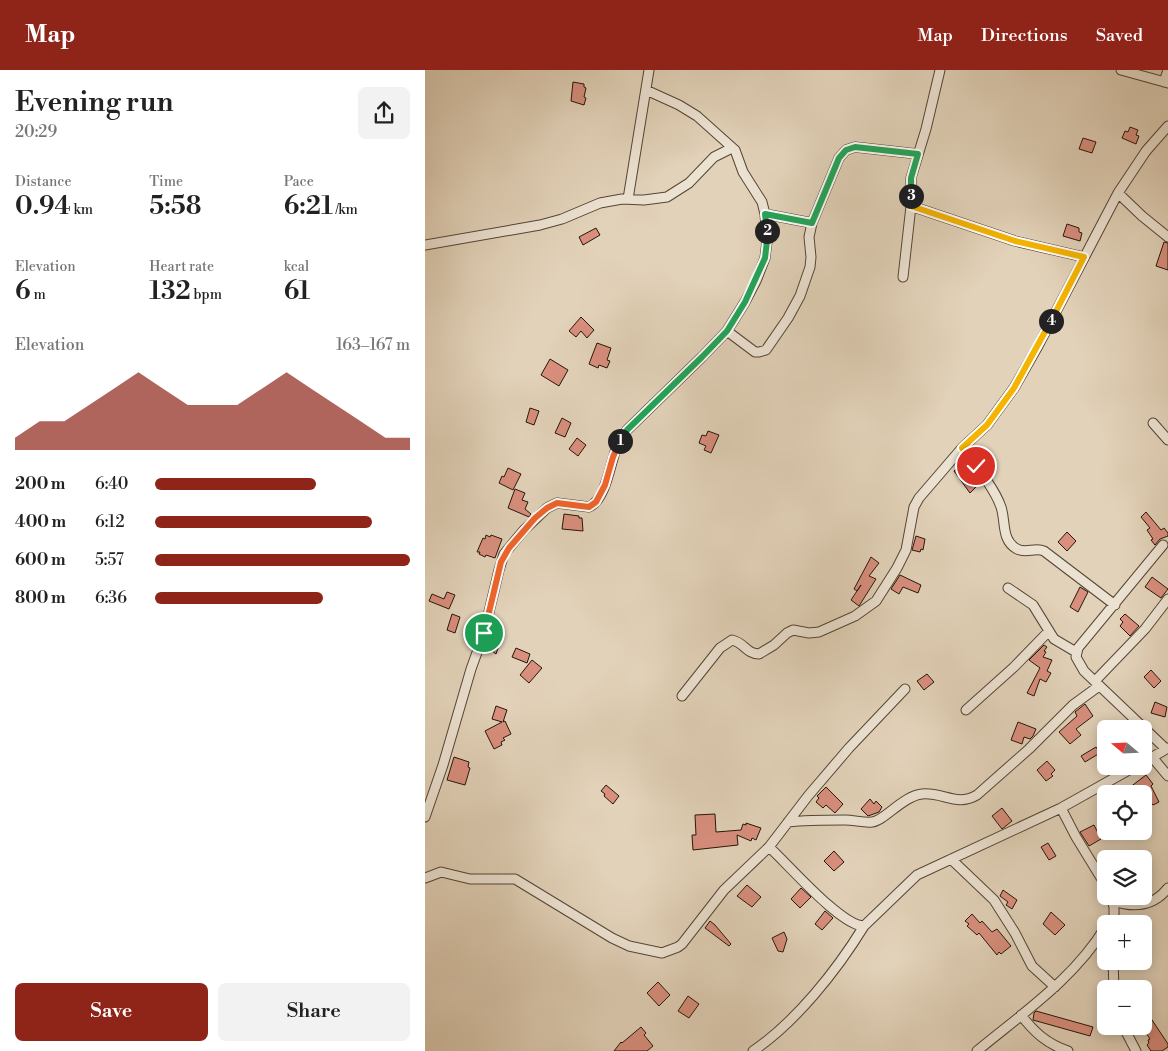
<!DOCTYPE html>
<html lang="en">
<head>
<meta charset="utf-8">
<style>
	:root { --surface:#fff; --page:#f2f2f2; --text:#222; --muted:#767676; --accent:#8f2418 }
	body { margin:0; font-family:"Libre Bodoni",serif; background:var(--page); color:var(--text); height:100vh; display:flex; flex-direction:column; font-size:19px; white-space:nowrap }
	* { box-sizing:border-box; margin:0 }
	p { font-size:16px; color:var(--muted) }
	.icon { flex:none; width:28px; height:28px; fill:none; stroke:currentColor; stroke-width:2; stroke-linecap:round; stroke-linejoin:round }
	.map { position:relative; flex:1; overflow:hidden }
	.side { display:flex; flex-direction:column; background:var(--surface); width:425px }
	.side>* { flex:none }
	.needle { width:32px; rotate:289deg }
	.controls { position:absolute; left:672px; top:650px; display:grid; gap:10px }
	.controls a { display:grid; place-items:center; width:55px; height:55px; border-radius:8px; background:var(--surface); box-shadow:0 2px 12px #0003; font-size:25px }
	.pin { position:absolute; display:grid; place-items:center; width:42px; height:42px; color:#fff; margin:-21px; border:2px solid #fff; border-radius:50%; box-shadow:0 1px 5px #0007 }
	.km { position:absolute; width:25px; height:25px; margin:-12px; border-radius:50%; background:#222; color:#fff; font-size:14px; line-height:25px; text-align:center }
	.round { display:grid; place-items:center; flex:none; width:52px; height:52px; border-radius:8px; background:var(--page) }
	.summary { display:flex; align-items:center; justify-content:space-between; height:85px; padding:0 15px }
	h1 { font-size:28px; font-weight:600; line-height:38px }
	.metrics { display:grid; grid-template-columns:repeat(3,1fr); gap:8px; height:85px; padding:5px 15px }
	.metrics div { display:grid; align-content:center }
	.metrics b { font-size:25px; font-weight:600 }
	.metrics small { font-size:14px; font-weight:400 }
	.metrics p { font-size:14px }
	.chart { height:140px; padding:10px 15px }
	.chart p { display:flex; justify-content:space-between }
	.chart svg { width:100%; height:90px; margin-top:5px; fill:var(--accent); opacity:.7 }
	.button { display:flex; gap:10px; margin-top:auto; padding:10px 15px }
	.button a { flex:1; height:58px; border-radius:8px; background:var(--accent); color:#fff; font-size:20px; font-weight:600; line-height:58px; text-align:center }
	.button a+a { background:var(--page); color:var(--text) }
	ul { padding:0 15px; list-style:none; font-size:16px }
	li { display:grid; grid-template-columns:80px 60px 1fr; align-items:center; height:38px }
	li i { height:12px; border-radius:6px; background:var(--accent) }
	header { display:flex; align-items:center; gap:30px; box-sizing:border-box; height:70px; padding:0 25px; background:var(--accent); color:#fff }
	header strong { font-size:24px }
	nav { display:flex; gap:28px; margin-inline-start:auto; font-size:18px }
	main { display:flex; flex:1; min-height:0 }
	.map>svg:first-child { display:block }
	.building { fill:#d98f7e; stroke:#251607 }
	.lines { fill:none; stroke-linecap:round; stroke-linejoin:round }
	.minor-casing { stroke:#544534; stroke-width:11 }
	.minor { stroke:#ece2d2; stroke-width:9 }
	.split-1-casing { stroke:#fff; stroke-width:10 }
	.split-2-casing { stroke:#fff; stroke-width:10 }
	.split-3-casing { stroke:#fff; stroke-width:10 }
	.split-4-casing { stroke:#fff; stroke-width:10 }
	.split-5-casing { stroke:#fff; stroke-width:10 }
	.split-1 { stroke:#f0652b; stroke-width:6 }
	.split-2 { stroke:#22a559; stroke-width:6 }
	.split-3 { stroke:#22a559; stroke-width:6 }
	.split-4 { stroke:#f5b400; stroke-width:6 }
	.split-5 { stroke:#f5b400; stroke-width:6 }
</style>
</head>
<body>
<header>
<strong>Map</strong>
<nav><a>Map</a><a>Directions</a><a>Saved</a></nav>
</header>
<main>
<section class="side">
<div class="summary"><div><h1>Evening run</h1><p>20:29</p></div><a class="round"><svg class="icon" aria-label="share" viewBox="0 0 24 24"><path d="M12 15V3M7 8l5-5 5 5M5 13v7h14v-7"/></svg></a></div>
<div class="metrics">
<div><p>Distance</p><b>0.94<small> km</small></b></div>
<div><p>Time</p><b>5:58</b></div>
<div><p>Pace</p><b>6:21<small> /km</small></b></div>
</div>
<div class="metrics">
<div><p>Elevation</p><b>6<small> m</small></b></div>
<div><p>Heart rate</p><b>132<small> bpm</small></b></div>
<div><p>kcal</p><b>61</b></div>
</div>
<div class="chart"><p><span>Elevation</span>163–167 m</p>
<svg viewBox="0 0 160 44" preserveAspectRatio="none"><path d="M0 44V38L10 30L20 30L30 22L40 14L50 6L60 14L70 22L80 22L90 22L100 14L110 6L120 14L130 22L140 30L150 38L160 38V44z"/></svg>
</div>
<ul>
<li><b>200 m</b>6:40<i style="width:63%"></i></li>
<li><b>400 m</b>6:12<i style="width:85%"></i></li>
<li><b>600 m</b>5:57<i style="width:100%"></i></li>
<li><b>800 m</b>6:36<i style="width:66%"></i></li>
</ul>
<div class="button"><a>Save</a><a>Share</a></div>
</section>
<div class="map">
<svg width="743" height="981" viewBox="0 0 743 981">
	<rect width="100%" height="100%" fill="#e2d2b9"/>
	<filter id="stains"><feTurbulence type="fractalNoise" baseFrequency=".004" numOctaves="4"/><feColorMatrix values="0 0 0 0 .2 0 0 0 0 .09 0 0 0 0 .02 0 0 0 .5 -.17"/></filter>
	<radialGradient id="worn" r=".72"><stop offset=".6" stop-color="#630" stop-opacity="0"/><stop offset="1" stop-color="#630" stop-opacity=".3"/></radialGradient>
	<!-- building -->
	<path class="building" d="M 148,12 L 159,14 L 159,17 L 161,18 L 159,27 L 161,28 L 159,35 L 146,31 Z
		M 705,57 L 713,60 L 711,65 L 714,66 L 711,74 L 697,68 L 700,61 L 703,62 Z
		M 658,68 L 671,72 L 667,83 L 654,79 Z
		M 642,154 L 654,158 L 654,162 L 657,163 L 655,171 L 638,166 Z
		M 171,158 L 175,165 L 158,175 L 154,167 Z
		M 739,172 L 743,173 L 743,200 L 731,196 Z
		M 156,247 L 169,260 L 162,268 L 156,261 L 151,267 L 144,261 Z
		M 172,273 L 186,278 L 182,290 L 185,291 L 182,298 L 174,295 L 173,298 L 164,294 Z
		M 125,289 L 143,300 L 134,316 L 116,305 Z
		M 105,338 L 114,341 L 109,355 L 101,352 Z
		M 137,348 L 146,353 L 140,367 L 130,363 Z
		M 283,361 L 294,365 L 286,383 L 279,380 L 281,376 L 274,373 L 277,365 L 281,366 Z
		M 152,368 L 161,375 L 153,386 L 144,379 Z
		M 537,395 L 553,415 L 545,423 L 529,401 Z
		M 83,398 L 96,404 L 88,420 L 74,413 L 77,406 L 79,407 Z
		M 90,419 L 100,423 L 97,430 L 103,432 L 100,439 L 106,444 L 104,447 L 83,438 Z
		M 721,442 L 736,460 L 739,458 L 743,463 L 743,466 L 735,469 L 730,475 L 726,470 L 728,469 L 722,460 L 725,458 L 716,447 Z
		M 139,444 L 154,446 L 154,448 L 157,448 L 158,461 L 137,459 Z
		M 642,462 L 651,471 L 642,481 L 633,472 Z
		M 61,465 L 65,467 L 66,465 L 77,469 L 70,488 L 61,485 L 60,487 L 54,484 L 55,482 L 52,482 L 58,468 L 60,469 Z
		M 491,466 L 500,469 L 498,480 L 496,479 L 495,482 L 487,480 Z
		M 446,487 L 454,493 L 444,506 L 451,509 L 434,536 L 426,530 L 436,515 L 432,521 L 429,519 Z
		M 475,505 L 496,515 L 493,523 L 478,517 L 474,524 L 466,519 Z
		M 727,507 L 743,519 L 736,528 L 720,517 Z
		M 655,517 L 663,522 L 653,542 L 645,537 Z
		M 22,522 L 30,525 L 24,539 L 4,531 L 7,524 L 19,529 Z
		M 27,544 L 35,547 L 30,563 L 22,560 Z
		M 700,544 L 714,556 L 705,566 L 695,556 L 698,552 L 695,549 Z
		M 69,561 L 78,564 L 71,584 L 61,576 Z
		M 619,575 L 622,577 L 619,581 L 621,582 L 618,587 L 627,590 L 622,601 L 626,603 L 621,612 L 615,609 L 609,626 L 602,623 L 615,598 L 604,590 Z
		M 91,578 L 105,584 L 102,593 L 87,587 Z
		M 107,590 L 117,598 L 104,613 L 95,605 Z
		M 726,600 L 736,611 L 729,618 L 719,607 Z
		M 502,604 L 509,612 L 499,620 L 492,611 Z
		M 730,632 L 742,637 L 740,647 L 726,643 Z
		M 660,634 L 668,646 L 651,659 L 656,665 L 645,674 L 634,662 L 652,646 L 650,642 Z
		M 71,636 L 82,640 L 78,652 L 80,651 L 86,664 L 78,668 L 80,670 L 76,672 L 77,675 L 69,679 L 60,661 L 77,652 L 67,649 Z
		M 593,652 L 611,659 L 608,666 L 605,669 L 599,667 L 597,674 L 586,670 Z
		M 671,677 L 675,683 L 660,692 L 656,686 Z
		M 29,687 L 44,692 L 43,697 L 45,698 L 40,715 L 22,710 Z
		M 622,691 L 630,700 L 626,704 L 628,706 L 621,711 L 612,700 Z
		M 721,705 L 728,714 L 726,716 L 734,732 L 728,735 L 726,733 L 719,738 L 719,724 L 696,724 Z
		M 181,715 L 194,726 L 188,734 L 179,726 L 180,724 L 176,721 Z
		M 401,717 L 418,734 L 410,743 L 401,735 L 398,738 L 391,732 L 394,728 L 392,726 Z
		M 445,729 L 449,734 L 451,731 L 457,737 L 454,742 L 443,746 L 436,739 Z
		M 577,738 L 587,751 L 577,759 L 567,746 Z
		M 290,744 L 291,762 L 316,760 L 318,754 L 321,755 L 321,753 L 336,758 L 331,770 L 327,768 L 326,771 L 312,765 L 313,775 L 268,780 L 267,765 L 271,765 L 270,745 Z
		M 669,755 L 676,769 L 664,776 L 655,762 Z
		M 623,773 L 631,786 L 624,790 L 616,777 Z
		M 409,781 L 419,792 L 409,801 L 399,791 Z
		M 322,815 L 336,827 L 327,837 L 312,826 Z
		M 376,818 L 386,827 L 375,838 L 366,829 Z
		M 578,820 L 592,830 L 587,839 L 581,835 L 583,832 L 575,826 Z
		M 400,841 L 408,848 L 397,860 L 390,854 Z
		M 626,842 L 640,855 L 630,865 L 618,854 Z
		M 547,844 L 555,853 L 557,851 L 567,862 L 572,859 L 586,876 L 576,884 L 574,882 L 572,885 L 554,863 L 552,865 L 542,856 L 544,854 L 540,851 Z
		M 285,851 L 290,855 L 306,874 L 304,876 L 280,858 Z
		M 359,862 L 362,869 L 358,882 L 353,881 L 347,868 Z
		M 233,912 L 245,925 L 234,936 L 222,923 Z
		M 263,926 L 274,934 L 264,948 L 253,941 Z
		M 719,938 L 743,974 L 743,977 L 737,981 L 726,981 L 722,975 L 724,973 L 723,970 L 725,969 L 719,960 Z
		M 611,941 L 668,957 L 665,966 L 608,950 L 609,943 Z
		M 216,957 L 221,963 L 219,965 L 228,976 L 222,981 L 189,981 L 196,972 L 197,973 Z"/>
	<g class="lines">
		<!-- minor casing -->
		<g class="minor-casing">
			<path id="minor" d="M 696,0 L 743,13
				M 739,12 L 743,0
				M 693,123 L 717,146 L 743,167
				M 203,129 L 224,0
				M 486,136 L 590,171 L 659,187
				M 340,144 L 387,153
				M 0,175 L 115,155 L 137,149 L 175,133 L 197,129 L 219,130 L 242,127 L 264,113 L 289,87 L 307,78
				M 478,207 L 486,136 L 486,108 L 501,59 L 515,0
				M 302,261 L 330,282 L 334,282 L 341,280 L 363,248 L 375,226 L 385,197 L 386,187 L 384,167 L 387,153 L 414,88 L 421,80 L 430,77 L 493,84
				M 728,353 L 743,370
				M 537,378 C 550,395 569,417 576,437 C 581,452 576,470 592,479 C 601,484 610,477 619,481 L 690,535
				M 738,475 L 653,578 L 651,587 L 659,601 L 741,679
				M 583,518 L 608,535 L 629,569 L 651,582
				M 670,611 L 720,559 L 743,529
				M 257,626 L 295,578 L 307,570 C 320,573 320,583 334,584 L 349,575 L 362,563 L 368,560 L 384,563 L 394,562 L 430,546 L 451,531 L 472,498 L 481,480 L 489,437 L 494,428 L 537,378 L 562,355 L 589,318 L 613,276 L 693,123 L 721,81 L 743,56
				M 541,640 L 589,597 L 624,561
				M 727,687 L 743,706
				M 719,692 L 743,678
				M 636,738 L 651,767 L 681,816
				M 0,747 L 18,695 L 46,599 L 59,563 L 74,500 L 79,484 L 99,460 L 122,438 L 132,433 L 164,437 C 182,429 185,391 193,374 C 195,369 199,365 202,360 L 277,287 L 302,261 L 320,232 L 331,211 L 340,188 L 342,171 L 340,144 L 337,132 L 318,102 L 310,80 L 272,46 L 254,35 L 221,20
				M 363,752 C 382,750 401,750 420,750 C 429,750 439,753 447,752 C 459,751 478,726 497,724 C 518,722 532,737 552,725 L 604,679 L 648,635 L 674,616
				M 344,777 C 363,794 416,856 439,856 L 492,805 L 636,738 L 711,696
				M 526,789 L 569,830 L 590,863 L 607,896 L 630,917
				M 0,808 L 16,802 L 45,809 L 90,809 L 187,868 L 204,876 L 237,883 L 253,877 L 257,874 L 299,820 L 344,777 L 383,726 L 424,678 L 480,619
				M 686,827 L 689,837 L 689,854
				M 688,831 C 709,838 728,837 743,818
				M 688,891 L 689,919
				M 596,945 C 609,962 622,974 643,981
				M 698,956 L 711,981
				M 328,981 C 371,952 412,900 439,856
				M 552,981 C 598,943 650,908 681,856"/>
		</g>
		<!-- minor -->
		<use href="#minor" class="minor"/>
	</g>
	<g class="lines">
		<!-- split-1 casing -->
		<g class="split-1-casing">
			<path id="split-1" d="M 59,563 L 76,492 L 84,478 L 110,448 L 122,438 L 132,433 L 164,437 L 171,432 L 180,415 L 188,387 L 195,371"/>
		</g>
		<!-- split-2 casing -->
		<g class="split-2-casing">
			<path id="split-2" d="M 195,371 L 202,360 L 277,287 L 302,261 L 320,232 L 340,188 L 342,171 L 342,161"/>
		</g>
		<!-- split-3 casing -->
		<g class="split-3-casing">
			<path id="split-3" d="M 342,161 L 340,144 L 387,153 L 414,88 L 421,80 L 430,77 L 493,84 L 486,108 L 486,126"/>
		</g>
		<!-- split-4 casing -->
		<g class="split-4-casing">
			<path id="split-4" d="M 486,126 L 486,136 L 590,171 L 659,187 L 626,251"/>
		</g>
		<!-- split-5 casing -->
		<g class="split-5-casing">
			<path id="split-5" d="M 551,396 L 537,378 L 562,355 L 589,318 L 626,251"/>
		</g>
		<!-- split-1 -->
		<use href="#split-1" class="split-1"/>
		<!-- split-2 -->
		<use href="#split-2" class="split-2"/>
		<!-- split-3 -->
		<use href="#split-3" class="split-3"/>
		<!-- split-4 -->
		<use href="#split-4" class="split-4"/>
		<!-- split-5 -->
		<use href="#split-5" class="split-5"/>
	</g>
	<rect width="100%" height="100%" filter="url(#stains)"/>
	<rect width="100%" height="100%" fill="url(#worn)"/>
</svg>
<div class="controls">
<a><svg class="needle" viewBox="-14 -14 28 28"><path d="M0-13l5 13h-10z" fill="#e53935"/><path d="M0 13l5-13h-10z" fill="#767676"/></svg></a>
<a><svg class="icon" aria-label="locate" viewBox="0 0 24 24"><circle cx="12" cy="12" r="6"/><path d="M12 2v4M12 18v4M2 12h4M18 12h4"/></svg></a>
<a><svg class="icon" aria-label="layers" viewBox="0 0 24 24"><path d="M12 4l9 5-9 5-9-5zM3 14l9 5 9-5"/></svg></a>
<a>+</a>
<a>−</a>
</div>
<div class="pin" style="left:59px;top:563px;background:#1e9e55"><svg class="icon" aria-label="arrive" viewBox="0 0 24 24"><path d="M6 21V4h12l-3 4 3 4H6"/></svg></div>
<div class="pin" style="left:551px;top:396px;background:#d93025"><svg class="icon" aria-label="check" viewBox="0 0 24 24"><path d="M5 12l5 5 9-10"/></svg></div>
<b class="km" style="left:195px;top:371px">1</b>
<b class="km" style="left:342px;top:161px">2</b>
<b class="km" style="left:486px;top:126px">3</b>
<b class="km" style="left:626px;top:251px">4</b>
</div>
</main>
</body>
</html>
